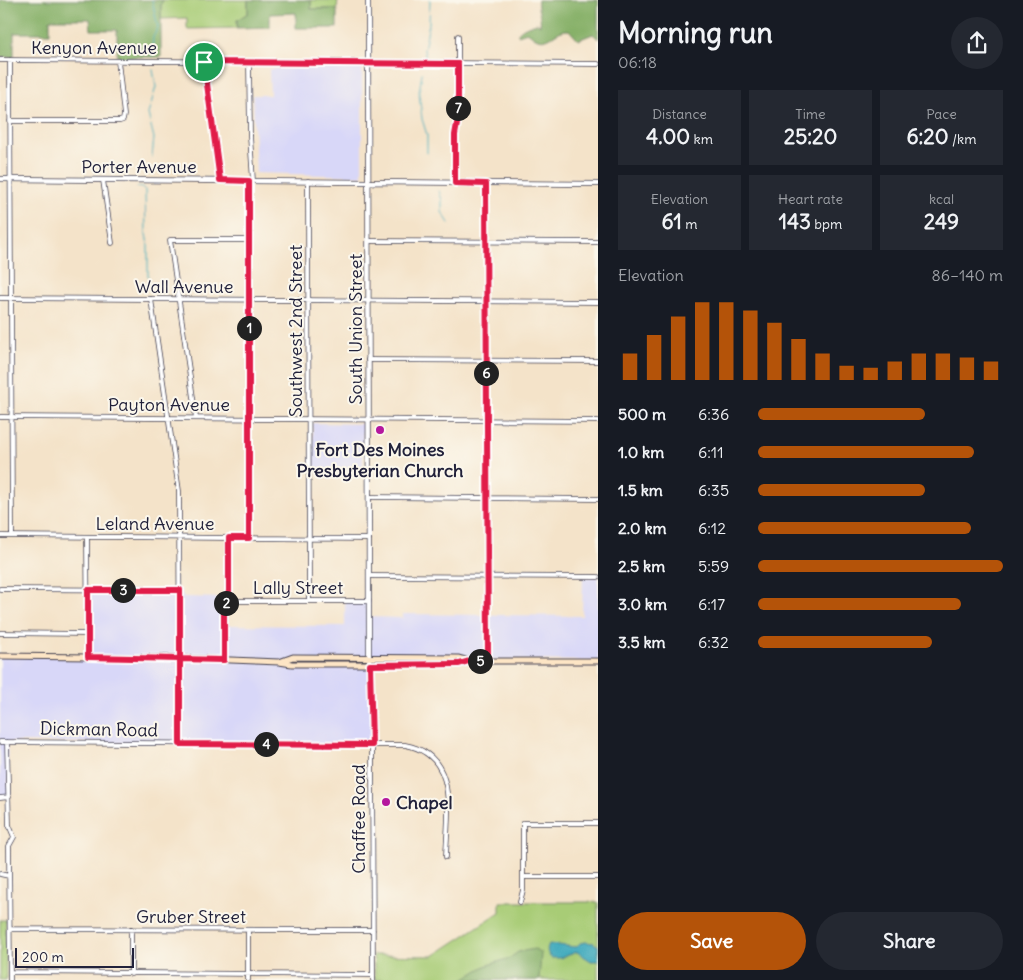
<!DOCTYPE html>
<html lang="en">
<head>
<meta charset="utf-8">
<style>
	:root { --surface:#171b24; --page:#242831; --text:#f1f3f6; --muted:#9ea1a6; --accent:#b45309 }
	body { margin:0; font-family:Delius,sans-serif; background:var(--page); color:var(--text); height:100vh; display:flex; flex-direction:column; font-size:19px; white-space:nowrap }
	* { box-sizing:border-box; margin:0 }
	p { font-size:16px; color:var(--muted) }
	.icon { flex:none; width:28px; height:28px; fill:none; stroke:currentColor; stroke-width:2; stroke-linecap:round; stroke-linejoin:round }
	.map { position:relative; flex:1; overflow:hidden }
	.drawer { display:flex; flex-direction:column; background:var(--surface); width:425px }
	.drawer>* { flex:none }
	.scale { position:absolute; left:15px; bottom:12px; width:119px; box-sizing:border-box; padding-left:5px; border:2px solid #22223b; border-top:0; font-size:14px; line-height:18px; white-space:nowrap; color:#22223b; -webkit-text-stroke:4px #fbf7ec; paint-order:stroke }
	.pin { position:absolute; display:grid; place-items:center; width:42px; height:42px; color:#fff; margin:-21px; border:2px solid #fff; border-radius:50%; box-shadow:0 1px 5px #0007 }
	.km { position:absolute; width:25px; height:25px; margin:-12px; border-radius:50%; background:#222; color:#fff; font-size:14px; line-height:25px; text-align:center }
	.round { display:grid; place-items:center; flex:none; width:52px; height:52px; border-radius:26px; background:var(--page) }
	.overview { display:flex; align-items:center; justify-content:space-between; height:85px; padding:0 20px }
	h1 { font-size:28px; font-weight:800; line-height:38px }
	.stats { display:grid; grid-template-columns:repeat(3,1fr); gap:8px; height:85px; padding:5px 20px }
	.stats div { display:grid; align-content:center; border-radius:0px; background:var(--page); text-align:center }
	.stats b { font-size:21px; font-weight:800 }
	.stats small { font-size:14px; font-weight:400 }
	.stats p { font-size:14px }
	.chart { height:140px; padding:10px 20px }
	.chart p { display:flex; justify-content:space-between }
	.chart svg { width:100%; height:90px; margin-top:5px; stroke:var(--accent); stroke-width:6 }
	.cta { display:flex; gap:10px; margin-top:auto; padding:10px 20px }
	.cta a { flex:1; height:58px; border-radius:30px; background:var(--accent); color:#fff; font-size:20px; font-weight:800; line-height:58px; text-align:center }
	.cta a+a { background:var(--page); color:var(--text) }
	ul { padding:0 20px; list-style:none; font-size:16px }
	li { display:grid; grid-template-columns:80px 60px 1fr; align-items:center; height:38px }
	li i { height:12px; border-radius:6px; background:var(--accent) }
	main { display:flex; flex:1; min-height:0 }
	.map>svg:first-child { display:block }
	.built { fill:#d8d7f8 }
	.green { fill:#a8cc76; stroke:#657758 }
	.forest { fill:#86b067; stroke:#546951 }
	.water { fill:#3da9bc; stroke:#30667c }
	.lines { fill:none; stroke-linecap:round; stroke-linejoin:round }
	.stream { stroke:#3da9bc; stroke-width:1 }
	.minor-casing { stroke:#423f50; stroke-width:5.5 }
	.tertiary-casing { stroke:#423f50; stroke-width:6 }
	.secondary-casing { stroke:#423f50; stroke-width:7 }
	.minor { stroke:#fff; stroke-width:4 }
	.tertiary { stroke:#fff; stroke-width:4.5 }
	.secondary { stroke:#fde5c5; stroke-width:5 }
	.route-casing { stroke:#fff; stroke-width:10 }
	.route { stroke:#e11d48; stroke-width:6 }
	.poi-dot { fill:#b5179e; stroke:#fbf7ec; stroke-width:2 }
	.labels { text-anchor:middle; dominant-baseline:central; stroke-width:4; stroke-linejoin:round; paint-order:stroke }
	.street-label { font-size:18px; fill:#22223b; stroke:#fbf7ec }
	.poi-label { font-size:18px; font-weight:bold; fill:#22223b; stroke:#fbf7ec }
</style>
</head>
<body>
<main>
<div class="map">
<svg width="598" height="980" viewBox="0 0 598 980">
	<rect width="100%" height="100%" fill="#fbf7ec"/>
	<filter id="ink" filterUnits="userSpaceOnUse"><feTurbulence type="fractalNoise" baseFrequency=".02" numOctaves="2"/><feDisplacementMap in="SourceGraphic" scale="10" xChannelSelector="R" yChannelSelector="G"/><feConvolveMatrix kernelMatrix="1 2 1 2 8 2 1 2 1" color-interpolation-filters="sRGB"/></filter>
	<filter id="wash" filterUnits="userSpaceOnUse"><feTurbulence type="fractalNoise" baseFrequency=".0096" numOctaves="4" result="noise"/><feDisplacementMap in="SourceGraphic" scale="20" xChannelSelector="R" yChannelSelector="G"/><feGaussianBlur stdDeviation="1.12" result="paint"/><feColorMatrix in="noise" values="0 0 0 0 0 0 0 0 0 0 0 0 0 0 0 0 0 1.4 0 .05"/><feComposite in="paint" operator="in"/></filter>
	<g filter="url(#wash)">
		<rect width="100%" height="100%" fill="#f4e3c9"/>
		<!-- built -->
		<path class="built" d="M 362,67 L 362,176 L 256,173 L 253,95 L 270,95 L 269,69 Z
			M 313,423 L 363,424 L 363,472 L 313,472 Z
			M 583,577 L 598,577 L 598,661 L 370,658 L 372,745 L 7,742 L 9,797 L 0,798 L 0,656 L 87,657 L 88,590 L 180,590 L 184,597 L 222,598 L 229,591 L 225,625 L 345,626 L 345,601 L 369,601 L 369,617 L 403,618 L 403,614 L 483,615 L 488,623 L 491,615 L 582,616 Z"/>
		<!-- green -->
		<path class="green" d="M 163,0 L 248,0 L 248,13 L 237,20 L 237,28 L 187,29 L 187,18 L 161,19 L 161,4 Z
			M 311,0 L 338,0 L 337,9 L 311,9 Z
			M 500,902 L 598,902 L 598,980 L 375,980 L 373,955 L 433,956 L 500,912 Z
			M 0,920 L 6,920 L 6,980 L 0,980 Z"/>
		<!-- forest -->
		<path class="forest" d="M 0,0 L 163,0 L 161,4 L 161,57 L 117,57 L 117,30 L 91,30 L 90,19 L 50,19 L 50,33 L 14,33 L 14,57 L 0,57 Z
			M 248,0 L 311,0 L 311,9 L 337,9 L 337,28 L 296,28 L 296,13 L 270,14 L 270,27 L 237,28 L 237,20 L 248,13 Z
			M 538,0 L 598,0 L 598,39 L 593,34 L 578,40 L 569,30 C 556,29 550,43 538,39 C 534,38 531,34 527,32 L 518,35 L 517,34 C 522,27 530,25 537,23 L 540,25 C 542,14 536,9 538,0 Z
			M 535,949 L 541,953 L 539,980 L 462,980 L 485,966 L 510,958 L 518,952 Z"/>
		<!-- water -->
		<path class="water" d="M 586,942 L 594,943 L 598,946 L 598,961 L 591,961 L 577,952 L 561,958 L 551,958 C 547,953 546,950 549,944 L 576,947 L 580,943 Z"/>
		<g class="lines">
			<!-- stream -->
			<path class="stream" d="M 152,56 L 153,37 L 158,28 L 152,0
				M 426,58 L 424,50 L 429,23 L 430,0
				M 422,73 L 419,93 L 422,119 L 427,135 L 427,153
				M 152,157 L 154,138 L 148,114 L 156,87 L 153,70
				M 137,187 L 143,188 L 145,190 L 146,234 L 148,245 L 148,276
				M 439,191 L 442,200 L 442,212 L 449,223"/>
		</g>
	</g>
	<g filter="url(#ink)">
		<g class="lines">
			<!-- minor casing -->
			<g class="minor-casing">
				<path id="minor" d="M 0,60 L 598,64
					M 10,60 L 12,536
					M 204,62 L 220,180
					M 249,62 L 250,136 L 253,181
					M 10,121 L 120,121 L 123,120 L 124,115 L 118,61
					M 103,180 L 112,243
					M 308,181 L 309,601
					M 455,183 L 455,135 L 458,118 L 458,36
					M 486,184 L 488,661
					M 369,241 L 598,242
					M 0,298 L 598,302
					M 151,299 L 179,491 L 180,744
					M 368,360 L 598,361
					M 0,417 L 598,421
					M 196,418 L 170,240 L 249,240
					M 369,497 L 598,499
					M 0,536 L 369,539
					M 87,537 L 88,657
					M 249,538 L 249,181
					M 369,576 L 598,577
					M 0,589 L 180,590
					M 227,601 L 369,601
					M 0,633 L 88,634
					M 369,658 L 372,745 L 373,980
					M 224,660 L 225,610 L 229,591 L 229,538
					M 0,742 L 405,745 C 460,755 447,815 446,857
					M 7,742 L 9,825 L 14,837 L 9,846 L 10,980
					M 0,798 L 9,797
					M 0,874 L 9,876
					M 523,877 L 598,877
					M 520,902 L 523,890 L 523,823 L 598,823
					M 10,929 L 373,930
					M 131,929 L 131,974
					M 10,972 L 373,975
					M 248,980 L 248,930"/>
			</g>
			<!-- tertiary casing -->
			<g class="tertiary-casing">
				<path id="tertiary" d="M 368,0 L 369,658
					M 0,179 L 598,184"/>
			</g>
			<!-- secondary casing -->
			<g class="secondary-casing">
				<path id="secondary" d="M 0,656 L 180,658 L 279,662 L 293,657 L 458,658 L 469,661 L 598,661
					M 279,662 L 292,664 L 459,664 L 469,661"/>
			</g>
			<!-- minor -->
			<use href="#minor" class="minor"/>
			<!-- tertiary -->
			<use href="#tertiary" class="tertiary"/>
			<!-- secondary -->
			<use href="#secondary" class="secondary"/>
		</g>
	</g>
	<g class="lines" filter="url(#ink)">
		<!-- route casing -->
		<g class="route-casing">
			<path id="route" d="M 204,62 L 220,180 L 249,181 L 249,538 L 229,538 L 229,591 L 224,610 L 224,660 L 88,657 L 88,590 L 180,590 C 180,641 180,693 180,744 L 372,745 L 370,665 L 459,664 L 469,661 L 488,661 L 486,184 L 455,183 L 455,135 L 458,118 L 458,64 L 204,62"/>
		</g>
		<!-- route -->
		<use href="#route" class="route"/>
	</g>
	<!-- markers -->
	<g class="poi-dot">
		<circle cx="380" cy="430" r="5"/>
		<circle cx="386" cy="802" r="5"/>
	</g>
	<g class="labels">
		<!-- street labels -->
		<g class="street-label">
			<text x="94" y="47">Kenyon Avenue</text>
			<text x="139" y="166">Porter Avenue</text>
			<text x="184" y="286">Wall Avenue</text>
			<text transform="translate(355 329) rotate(-90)">South Union Street</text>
			<text transform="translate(295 331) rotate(-90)">Southwest 2nd Street</text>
			<text x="169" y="404">Payton Avenue</text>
			<text x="155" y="523">Leland Avenue</text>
			<text x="298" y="587">Lally Street</text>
			<text transform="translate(99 729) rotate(1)">Dickman Road</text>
			<text transform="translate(358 819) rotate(-90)">Chaffee Road</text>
			<text x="191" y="916">Gruber Street</text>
		</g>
		<!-- poi labels -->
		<g class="poi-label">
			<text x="380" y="449">Fort Des Moines<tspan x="380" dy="21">Presbyterian Church</tspan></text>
			<text x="396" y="802" text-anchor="start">Chapel</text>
		</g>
	</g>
</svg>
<div class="scale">200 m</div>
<div class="pin" style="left:204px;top:62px;background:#1e9e55"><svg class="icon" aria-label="arrive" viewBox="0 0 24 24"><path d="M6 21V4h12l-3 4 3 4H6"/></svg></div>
<b class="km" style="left:249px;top:328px">1</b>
<b class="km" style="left:226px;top:603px">2</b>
<b class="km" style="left:123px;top:590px">3</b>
<b class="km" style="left:266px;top:744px">4</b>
<b class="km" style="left:480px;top:661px">5</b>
<b class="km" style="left:486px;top:373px">6</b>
<b class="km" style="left:458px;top:108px">7</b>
</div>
<section class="drawer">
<div class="overview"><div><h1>Morning run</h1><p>06:18</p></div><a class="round"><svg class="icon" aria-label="share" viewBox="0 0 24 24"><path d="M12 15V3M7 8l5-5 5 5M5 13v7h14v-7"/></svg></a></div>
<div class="stats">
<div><p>Distance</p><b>4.00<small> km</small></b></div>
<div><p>Time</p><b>25:20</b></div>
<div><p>Pace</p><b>6:20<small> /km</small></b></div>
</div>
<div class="stats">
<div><p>Elevation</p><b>61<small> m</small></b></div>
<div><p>Heart rate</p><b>143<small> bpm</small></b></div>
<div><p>kcal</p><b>249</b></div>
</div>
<div class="chart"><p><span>Elevation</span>86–140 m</p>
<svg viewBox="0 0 160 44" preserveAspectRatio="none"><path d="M5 44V31M15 44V22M25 44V13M35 44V6M45 44V6M55 44V10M65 44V16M75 44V24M85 44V31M95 44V37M105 44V38M115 44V35M125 44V31M135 44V31M145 44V33M155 44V35"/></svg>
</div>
<ul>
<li><b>500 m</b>6:36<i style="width:68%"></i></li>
<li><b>1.0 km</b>6:11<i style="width:88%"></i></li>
<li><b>1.5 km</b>6:35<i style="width:68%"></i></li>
<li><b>2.0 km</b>6:12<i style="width:87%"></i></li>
<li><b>2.5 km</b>5:59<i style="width:100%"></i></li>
<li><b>3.0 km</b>6:17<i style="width:83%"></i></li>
<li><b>3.5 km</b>6:32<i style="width:71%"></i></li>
</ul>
<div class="cta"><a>Save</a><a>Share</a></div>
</section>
</main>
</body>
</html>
